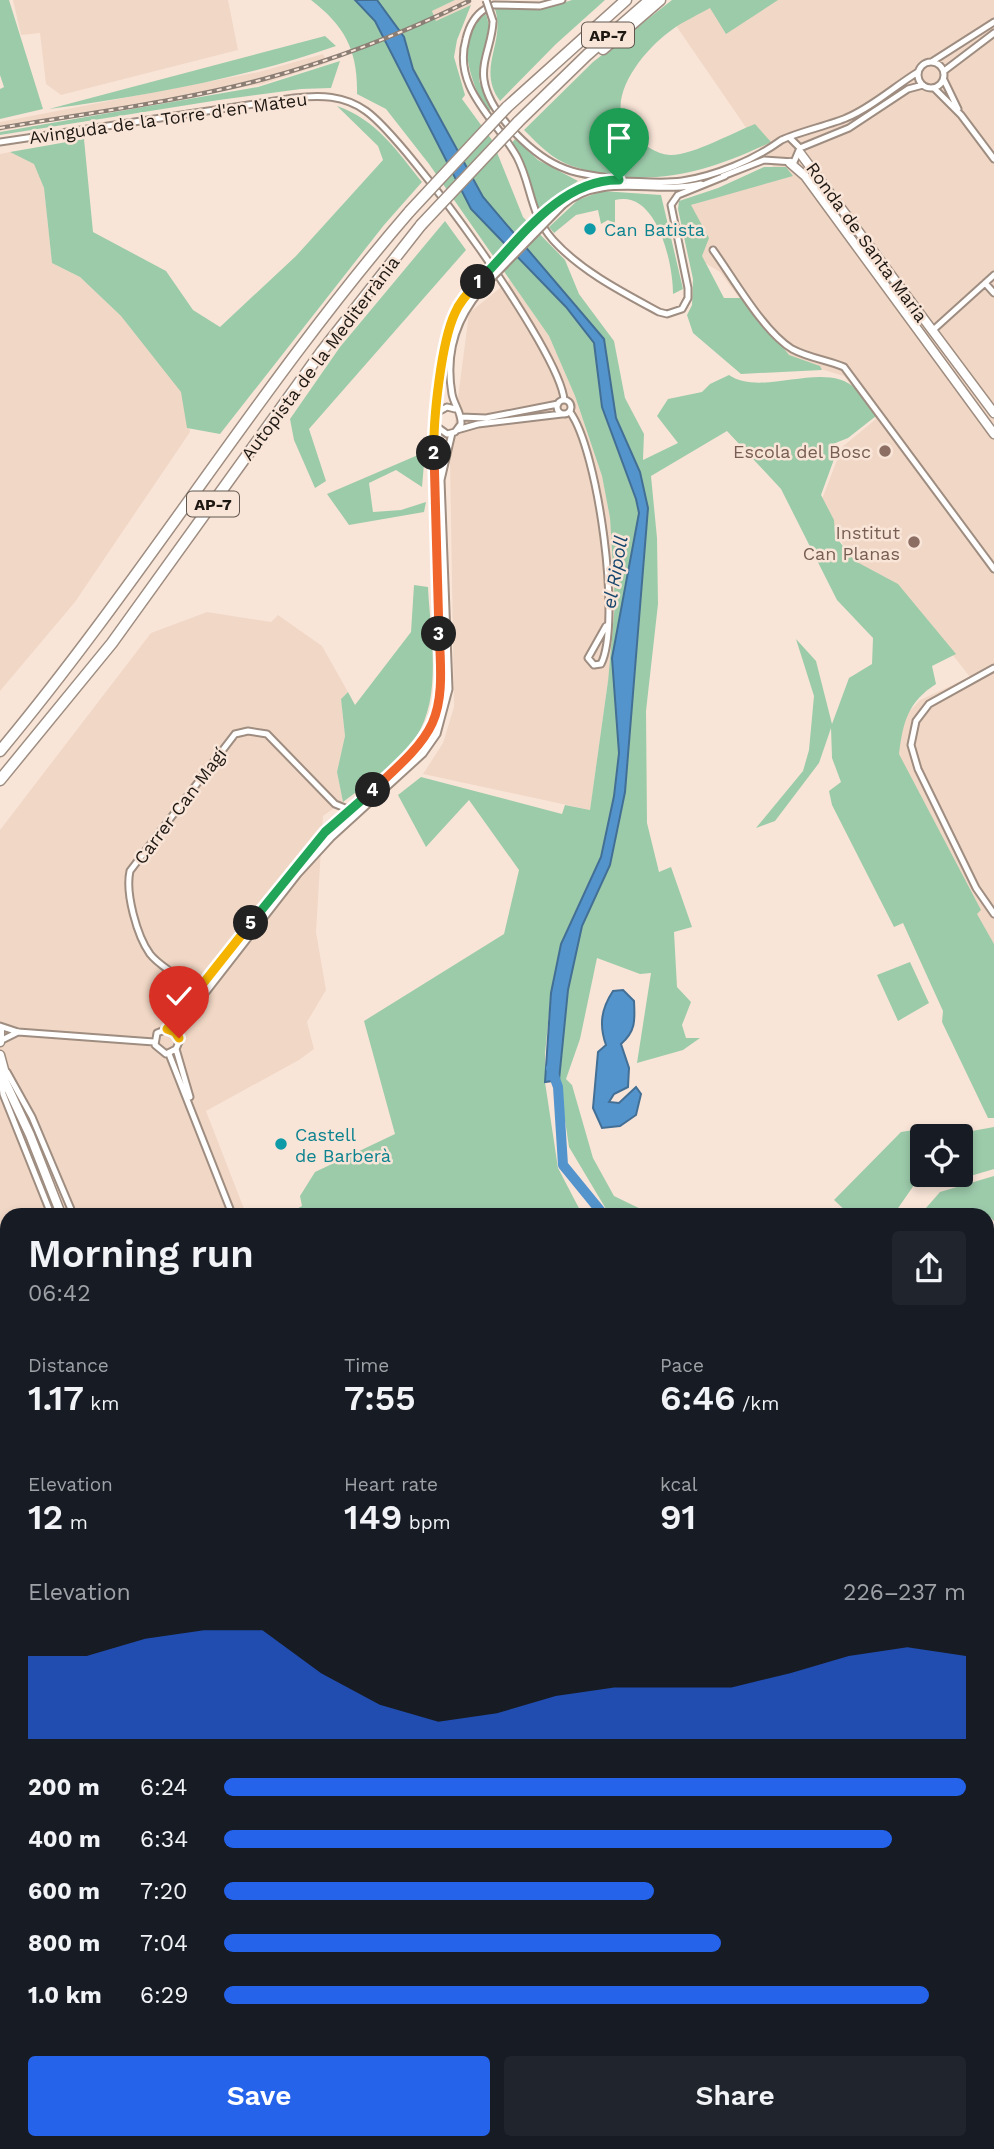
<!DOCTYPE html>
<html lang="en">
<head>
<meta charset="utf-8">
<style>
	:root { --surface:#171b24; --page:#20242c; --text:#f1f3f6; --muted:#9ea1a6; --accent:#2563eb }
	body { margin:0; font-family:"Work Sans",sans-serif; background:var(--page); color:var(--text); height:100vh; display:flex; flex-direction:column; font-size:26px; white-space:nowrap }
	* { box-sizing:border-box; margin:0 }
	p { font-size:23px; color:var(--muted) }
	.icon { flex:none; width:38px; height:38px; fill:none; stroke:currentColor; stroke-width:2; stroke-linecap:round; stroke-linejoin:round }
	.map { position:relative; flex:1; overflow:hidden }
	.side { position:absolute; left:0px; top:1208px; width:994px; height:942px; display:flex; flex-direction:column; background:var(--surface); border-radius:21px 21px 0 0; box-shadow:0 4px 10px #0003 }
	.side>* { flex:none }
	.tools { position:absolute; left:910px; top:1124px; display:grid; gap:14px }
	.tools a { display:grid; place-items:center; width:63px; height:63px; border-radius:7px; background:var(--surface); box-shadow:0 4px 10px #0003; font-size:35px }
	.pin { position:absolute; display:grid; place-items:center; width:60px; height:60px; color:#fff; margin:-72px -30px; border-radius:50% 50% 50% 0; rotate:-45deg; box-shadow:0 0 7px #0007 }
	.pin .icon { rotate:45deg }
	.km { position:absolute; width:35px; height:35px; margin:-18px; border-radius:50%; background:#222; color:#fff; font-size:19px; line-height:35px; text-align:center }
	.round { display:grid; place-items:center; flex:none; width:74px; height:74px; border-radius:7px; background:var(--page) }
	.summary { display:flex; align-items:center; justify-content:space-between; height:119px; padding:0 28px }
	h1 { font-size:38px; font-weight:600; line-height:52px }
	.figures { display:grid; grid-template-columns:repeat(3,1fr); gap:10px; height:119px; padding:7px 28px }
	.figures div { display:grid; align-content:center }
	.figures b { font-size:35px; font-weight:600 }
	.figures small { font-size:19px; font-weight:400 }
	.figures p { font-size:19px }
	.chart { height:196px; padding:14px 28px }
	.chart p { display:flex; justify-content:space-between }
	.chart svg { width:100%; height:126px; margin-top:7px; fill:var(--accent); opacity:.7 }
	.primary-button { display:flex; gap:14px; margin-top:auto; padding:14px 28px }
	.primary-button a { flex:1; height:80px; border-radius:7px; background:var(--accent); color:#fff; font-size:28px; font-weight:600; line-height:80px; text-align:center }
	.primary-button a+a { background:var(--page); color:var(--text) }
	ul { padding:0 28px; list-style:none; font-size:23px }
	li { display:grid; grid-template-columns:112px 84px 1fr; align-items:center; height:52px }
	li i { height:18px; border-radius:9px; background:var(--accent) }
	.map>svg:first-child { display:block }
	.built { fill:#f1d7c5 }
	.green { fill:#9ccbaa }
	.water { fill:#5394cd; stroke:#436f95; stroke-width:2 }
	.lines { fill:none; stroke-linecap:round; stroke-linejoin:round }
	.river { stroke:#5394cd; stroke-width:10 }
	.street-casing { stroke:#9e8d80; stroke-width:9 }
	.secondary-casing { stroke:#9e8d80; stroke-width:11 }
	.highway-casing { stroke:#9e8d80; stroke-width:13 }
	.street { stroke:#fff; stroke-width:5 }
	.secondary { stroke:#fff; stroke-width:8 }
	.highway { stroke:#fff; stroke-width:10 }
	.rail-casing { stroke:#8b7e75; stroke-width:4.5 }
	.rail { stroke:#f9e5d8; stroke-width:2; stroke-dasharray:5; stroke-linecap:butt }
	.street-bridge-casing { stroke:#9e8d80; stroke-width:9; stroke-linecap:butt }
	.highway-bridge-casing { stroke:#9e8d80; stroke-width:13; stroke-linecap:butt }
	.street-bridge { stroke:#fff; stroke-width:5 }
	.highway-bridge { stroke:#fff; stroke-width:10 }
	.split-1-casing { stroke:#fff; stroke-width:14 }
	.split-2-casing { stroke:#fff; stroke-width:14 }
	.split-3-casing { stroke:#fff; stroke-width:14 }
	.split-4-casing { stroke:#fff; stroke-width:14 }
	.split-5-casing { stroke:#fff; stroke-width:14 }
	.split-6-casing { stroke:#fff; stroke-width:14 }
	.split-1 { stroke:#22a559; stroke-width:9 }
	.split-2 { stroke:#f5b400; stroke-width:9 }
	.split-3 { stroke:#f0652b; stroke-width:9 }
	.split-4 { stroke:#f0652b; stroke-width:9 }
	.split-5 { stroke:#22a559; stroke-width:9 }
	.split-6 { stroke:#f5b400; stroke-width:9 }
	.culture-dot { fill:#0f9aa8; stroke:#f9e5d8; stroke-width:2.5 }
	.education-dot { fill:#8d6e63; stroke:#f9e5d8; stroke-width:2.5 }
	.labels { text-anchor:middle; dominant-baseline:central; stroke-width:5; stroke-linejoin:round; paint-order:stroke }
	.shield { fill:#f9e5d8; stroke:#60564e; stroke-width:2 }
	.shield-label { font-size:16px; font-weight:bold; fill:#1e1813 }
	.street-label { font-size:18px; fill:#1e1813; stroke:#f9e5d8 }
	.culture-label { font-size:18px; fill:#0d838f; stroke:#f9e5d8; text-anchor:start }
	.education-label { font-size:18px; fill:#785e54; stroke:#f9e5d8; text-anchor:end }
	.water-label { font-size:19px; font-style:italic; fill:#16466d; stroke:#f9e5d8 }
</style>
</head>
<body>
<div class="map">
<svg width="994" height="2149" viewBox="0 0 994 2149">
	<rect width="100%" height="100%" fill="#f9e5d8"/>
	<!-- built -->
	<path class="built" d="M 13,0 L 228,0 L 238,50 L 61,95 L 46,84 L 40,33 L 21,35 Z
		M 455,0 L 469,0 L 471,5 L 436,21 L 432,11 Z
		M 690,0 L 994,0 L 994,947 L 896,760 L 897,733 L 905,716 L 920,700 L 970,677 L 900,588 L 851,562 L 822,499 L 842,447 L 876,419 L 844,376 L 784,358 L 720,272 L 700,260 L 683,208 L 780,177 L 668,14 Z
		M 323,54 L 328,63 L 262,84 L 0,131 L 0,122 L 259,72 Z
		M 10,152 L 35,164 L 44,188 L 52,263 L 80,277 L 121,316 L 182,392 L 190,432 L 75,602 L 0,691 L 0,154 Z
		M 510,280 L 549,336 L 575,396 L 602,476 L 610,518 L 615,603 L 608,681 L 590,810 L 423,774 L 443,743 L 454,707 L 450,459 L 469,313 Z
		M 207,612 L 271,622 L 278,615 L 322,646 L 348,692 L 341,699 L 345,736 L 337,772 L 343,802 L 323,816 L 316,932 L 326,990 L 307,1022 L 314,1049 L 299,1060 L 206,1111 L 246,1214 L 7,1214 L 7,2142 L 689,2142 L 692,2149 L 0,2149 L 0,830 L 151,633 Z
		M 750,2142 L 869,2142 L 845,2149 L 755,2149 Z"/>
	<!-- green -->
	<path class="green" d="M 0,0 L 9,0 L 43,109 L 0,119 L 0,89 L 4,87 L 0,75 Z
		M 311,0 L 355,0 L 375,21 L 471,209 L 566,307 L 594,343 L 602,407 L 636,499 L 639,513 L 612,658 L 619,753 L 614,796 L 601,857 L 561,944 L 551,993 L 545,1054 L 545,1082 L 558,1168 L 582,1214 L 288,1214 L 302,1206 L 300,1196 L 315,1172 L 395,1134 L 364,1021 L 504,934 L 519,870 L 469,800 L 426,847 L 398,795 L 421,777 L 562,814 L 565,805 L 590,810 L 608,681 L 615,603 L 610,518 L 602,476 L 575,396 L 549,336 L 429,164 L 386,109 L 357,94 C 358,51 345,26 311,0 Z
		M 377,0 L 455,0 L 432,11 L 436,21 L 471,5 L 457,40 L 454,57 L 465,95 L 462,99 L 492,140 L 523,217 L 565,260 L 579,294 L 614,341 L 625,398 L 644,434 L 643,460 L 678,443 L 657,416 L 668,399 L 702,392 L 710,384 L 729,375 C 763,398 825,359 856,389 C 864,396 870,407 876,416 L 848,438 L 833,444 L 837,451 L 821,495 L 834,520 L 835,536 L 855,561 L 898,584 L 956,654 L 932,666 L 936,684 C 908,702 903,722 899,754 L 981,910 L 977,914 L 994,944 L 994,1118 L 988,1118 L 942,1022 L 943,1011 L 903,923 L 894,927 L 832,805 L 829,791 L 841,782 L 832,758 L 831,728 L 819,763 L 775,821 L 756,828 L 803,771 L 809,750 L 814,696 L 796,639 L 816,661 L 832,724 L 849,678 L 872,664 L 873,638 L 837,600 L 781,489 L 727,431 L 651,476 L 657,538 L 658,604 L 646,711 L 647,823 L 659,872 L 671,867 L 692,927 L 674,932 L 677,987 L 691,1002 L 682,1025 L 686,1038 L 700,1038 L 683,1050 L 637,1063 L 651,973 L 640,974 L 597,958 L 580,1039 L 566,1079 L 572,1085 L 593,1158 L 614,1196 L 651,1214 L 609,1214 L 569,1147 L 559,1080 L 568,990 L 582,926 L 610,865 L 648,508 L 640,472 L 616,418 L 604,339 L 483,197 L 413,69 L 404,37 Z
		M 572,0 L 605,0 L 556,44 L 500,101 C 476,68 506,43 495,9 L 547,8 Z
		M 672,0 L 778,0 L 726,34 L 710,8 C 698,15 684,21 673,29 C 645,48 598,103 633,135 C 643,144 655,154 670,155 C 691,156 734,132 755,124 L 771,142 C 705,174 645,190 572,166 C 553,160 538,144 524,130 L 593,62 Z
		M 486,14 L 489,25 L 479,81 L 491,109 L 487,113 C 473,85 451,37 486,14 Z
		M 325,36 L 336,46 C 245,78 145,96 49,109 Z
		M 340,61 L 331,88 L 301,89 L 219,100 L 0,135 L 0,132 L 258,87 Z
		M 337,106 C 377,120 397,151 422,182 L 384,225 L 220,434 L 187,428 L 181,392 L 121,316 L 80,277 L 52,263 L 44,188 L 34,164 L 10,152 L 84,139 L 93,232 L 166,271 L 193,310 L 220,327 L 296,256 L 383,160 L 378,146 Z
		M 515,139 L 538,160 L 578,181 L 556,195 L 539,213 L 523,162 L 511,144 Z
		M 764,167 L 786,167 L 793,176 L 691,205 L 709,238 L 702,256 L 724,298 L 745,298 L 789,355 L 820,366 L 822,370 L 741,374 L 693,333 L 687,315 L 692,305 L 693,279 L 678,209 L 679,201 L 718,188 Z
		M 602,191 L 661,195 L 683,289 L 673,294 C 673,263 657,189 615,200 L 615,224 L 608,220 L 601,224 L 598,210 L 576,215 L 554,233 L 549,227 L 578,200 Z
		M 445,221 L 466,250 L 309,429 L 326,481 L 315,488 L 294,440 L 290,419 L 340,347 Z
		M 425,452 L 422,487 L 396,470 L 369,483 L 373,512 L 401,510 L 426,502 L 424,512 L 349,525 L 327,494 Z
		M 414,585 L 428,587 C 430,633 443,696 416,737 C 401,761 365,785 343,802 L 337,772 L 345,736 L 341,699 L 348,692 L 355,705 L 411,632 Z
		M 910,962 L 929,1003 L 898,1021 L 877,975 Z
		M 994,1127 L 994,1169 L 940,1185 L 940,1174 L 961,1174 L 961,1136 L 956,1136 L 956,1129 L 972,1131 Z
		M 920,1129 L 925,1133 L 922,1136 L 921,1175 L 894,1214 L 849,1214 L 834,1200 L 901,1132 Z
		M 994,1176 L 994,1221 L 987,1214 L 928,1214 L 926,1208 L 940,1192 Z
		M 987,1291 L 994,1296 L 994,1412 L 987,1412 Z
		M 987,1512 L 988,1516 L 994,1516 L 994,1537 L 989,1546 L 994,1548 L 994,1580 L 987,1577 Z
		M 987,1632 L 994,1649 L 994,1921 L 987,1936 Z
		M 987,1986 L 994,1996 L 994,2116 L 987,2118 Z
		M 994,2131 L 994,2149 L 929,2149 L 960,2142 L 987,2142 L 987,2133 Z"/>
	<!-- water -->
	<path class="water" d="M 355,0 L 377,0 L 404,37 L 413,69 L 483,197 L 604,339 L 616,418 L 640,472 L 648,508 L 625,792 L 610,865 L 582,926 L 568,990 L 559,1080 L 545,1082 L 551,993 L 561,944 L 601,857 L 614,796 L 619,753 L 612,658 L 639,513 L 636,499 L 602,407 L 594,343 L 566,307 L 471,209 L 375,21 Z
		M 623,990 L 634,1001 C 635,1020 636,1031 621,1044 L 629,1068 L 628,1087 L 614,1094 L 609,1102 L 619,1103 L 636,1087 L 641,1094 L 636,1115 L 620,1126 L 602,1128 L 593,1108 L 598,1052 L 606,1045 C 599,1025 601,1009 613,991 Z"/>
	<g class="lines">
		<!-- river -->
		<path class="river" d="M 551,1068 L 558,1087 L 563,1165 L 603,1214
			M 987,1465 L 994,1459"/>
		<!-- street casing -->
		<g class="street-casing">
			<path id="street" d="M 494,5 L 540,6 L 562,0
				M 485,9 C 474,16 469,26 466,39 C 452,88 496,119 517,157 C 532,186 529,213 553,240 C 581,271 622,292 659,312 L 667,314 L 682,309 L 688,298 L 688,288 L 671,205 L 678,195 L 725,176
				M 493,21 C 493,41 481,60 484,80 C 489,114 535,158 566,169 C 580,175 595,175 609,178
				M 933,61 L 994,22
				M918 75a13 13 0 1 1 26 0a13 13 0 1 1-26 0Z
				M 944,71 L 994,33
				M 944,80 L 958,109
				M 934,88 L 961,115 L 994,159
				M 0,142 L 294,98 C 320,95 344,95 366,111 C 408,141 561,352 564,400
				M 800,148 L 849,128 L 908,89 L 923,85
				M 723,176 L 764,160 L 794,162 L 800,148 L 790,138
				M 559,200 C 596,168 638,187 682,181 C 715,176 754,160 780,141 C 788,135 833,124 846,118 C 871,108 895,86 918,72
				M 563,205 C 602,172 654,195 701,184
				M 713,250 C 734,279 763,331 792,349 C 809,358 827,360 844,367 L 994,569
				M 985,283 L 994,293
				M 932,331 L 994,275
				M557 407a7 7 0 1 1 14 0a7 7 0 1 1-14 0Z
				M 570,412 C 598,450 622,623 601,664 L 594,665 L 588,658 L 606,626
				M 436,413 L 447,407 L 455,409
				M 461,417 L 486,418 L 558,404
				M 436,426 L 447,434 L 455,432 L 461,424 C 462,413 454,405 452,394 C 444,349 459,311 490,280
				M 457,430 L 478,424 L 562,414
				M 994,668 L 929,704 L 916,721 L 911,745 L 918,769 L 976,888 L 994,914
				M 190,1002 C 190,976 164,972 150,954 C 137,936 125,893 130,871 L 235,734 L 248,731 L 267,734 L 335,804 L 350,810
				M 0,1026 L 18,1032 L 154,1042
				M 167,1029 L 175,1032 L 179,1042 L 176,1049 L 166,1054 L 155,1045 L 157,1033 L 167,1029 L 190,1004 L 285,878 L 325,833 L 421,745 L 434,722 L 441,699 L 442,674 L 436,586 L 434,420 L 452,321 L 466,295 L 487,274
				M 175,1032 L 298,874 L 331,838 L 423,754 L 437,734 L 449,689 L 441,480 L 452,433
				M 0,1041 L 18,1032
				M 176,1049 L 190,1097
				M 169,1054 L 232,1214
				M 7,1072 L 32,1117 L 73,1214
				M 1,1078 L 3,1094 L 51,1214
				M 987,1422 L 994,1421
				M 0,1895 L 7,1896
				M 0,2005 L 7,2006
				M 501,2142 L 506,2149
				M 562,2142 L 564,2149
				M 852,2142 L 868,2146
				M 104,2149 L 105,2142
				M 529,2149 L 543,2142
				M 839,2149 L 842,2142
				M 864,2149 L 881,2142"/>
		</g>
		<!-- secondary casing -->
		<g class="secondary-casing">
			<path id="secondary" d="M 800,153 L 994,413
				M 790,163 L 805,176 L 994,434
				M 0,1029 L 0,1042
				M 0,1055 L 6,1077
				M 0,1071 L 30,1135 L 61,1214
				M 0,1476 L 7,1479
				M 0,1484 L 7,1487
				M 987,2125 L 994,2123
				M 527,2142 L 536,2149
				M 553,2142 L 558,2149
				M 900,2149 L 924,2142"/>
		</g>
		<!-- highway casing -->
		<g class="highway-casing">
			<path id="highway" d="M 603,49 L 660,0
				M 507,107 L 626,0
				M 518,122 L 587,55 L 650,0
				M 0,751 C 145,577 262,382 410,211
				M 0,780 L 112,643 L 322,351 L 421,225"/>
		</g>
		<!-- street -->
		<use href="#street" class="street"/>
		<!-- secondary -->
		<use href="#secondary" class="secondary"/>
		<!-- highway -->
		<use href="#highway" class="highway"/>
		<!-- rail casing -->
		<g class="rail-casing">
			<path id="rail" d="M 0,128 C 88,113 177,102 264,79 C 334,60 404,33 469,1"/>
		</g>
		<!-- rail -->
		<use href="#rail" class="rail"/>
		<!-- street-bridge casing -->
		<g class="street-bridge-casing">
			<path id="street-bridge" d="M 486,0 L 493,21
				M 487,274 L 559,200
				M 490,280 L 563,205"/>
		</g>
		<!-- highway-bridge casing -->
		<g class="highway-bridge-casing">
			<path id="highway-bridge" d="M 410,211 L 507,107
				M 421,225 L 518,122"/>
		</g>
		<!-- street-bridge -->
		<use href="#street-bridge" class="street-bridge"/>
		<!-- highway-bridge -->
		<use href="#highway-bridge" class="highway-bridge"/>
	</g>
	<g class="lines">
		<!-- split-1 casing -->
		<g class="split-1-casing">
			<path id="split-1" d="M 478,282 C 517,243 559,179 619,180"/>
		</g>
		<!-- split-2 casing -->
		<g class="split-2-casing">
			<path id="split-2" d="M 434,453 C 433,420 441,343 455,313 C 460,301 469,292 478,282"/>
		</g>
		<!-- split-3 casing -->
		<g class="split-3-casing">
			<path id="split-3" d="M 434,453 L 439,634"/>
		</g>
		<!-- split-4 casing -->
		<g class="split-4-casing">
			<path id="split-4" d="M 373,790 C 437,731 445,723 439,634"/>
		</g>
		<!-- split-5 casing -->
		<g class="split-5-casing">
			<path id="split-5" d="M 251,923 L 325,832 L 373,790"/>
		</g>
		<!-- split-6 casing -->
		<g class="split-6-casing">
			<path id="split-6" d="M 179,1038 L 175,1032 L 167,1029 L 251,923"/>
		</g>
		<!-- split-1 -->
		<use href="#split-1" class="split-1"/>
		<!-- split-2 -->
		<use href="#split-2" class="split-2"/>
		<!-- split-3 -->
		<use href="#split-3" class="split-3"/>
		<!-- split-4 -->
		<use href="#split-4" class="split-4"/>
		<!-- split-5 -->
		<use href="#split-5" class="split-5"/>
		<!-- split-6 -->
		<use href="#split-6" class="split-6"/>
	</g>
	<!-- markers -->
	<g class="culture-dot">
		<circle cx="590" cy="229" r="7"/>
		<circle cx="281" cy="1144" r="7"/>
	</g>
	<g class="education-dot">
		<circle cx="885" cy="451" r="7"/>
		<circle cx="914" cy="542" r="7"/>
	</g>
	<g class="labels">
		<!-- shield labels -->
		<g class="shield">
			<rect x="582" y="22.5" width="52" height="25" rx="5"/>
			<rect x="187" y="491.5" width="52" height="25" rx="5"/>
		</g>
		<g class="shield-label">
			<text x="608" y="35">AP-7</text>
			<text x="213" y="504">AP-7</text>
		</g>
		<!-- street labels -->
		<g class="street-label">
			<text transform="translate(168 118) rotate(-8)">Avinguda de la Torre d'en Mateu</text>
			<text transform="translate(867 242) rotate(54)">Ronda de Santa Maria</text>
			<text transform="translate(320 358) rotate(-53)">Autopista de la Mediterrània</text>
			<text transform="translate(180 806) rotate(-53)">Carrer Can Magí</text>
		</g>
		<!-- culture labels -->
		<g class="culture-label">
			<text x="604" y="229">Can Batista</text>
			<text x="295" y="1134">Castell<tspan x="295" dy="21">de Barberà</tspan></text>
		</g>
		<!-- education labels -->
		<g class="education-label">
			<text x="871" y="451">Escola del Bosc</text>
			<text x="900" y="532">Institut<tspan x="900" dy="21">Can Planas</tspan></text>
		</g>
		<!-- water labels -->
		<g class="water-label">
			<text transform="translate(615 572) rotate(-80)">el Ripoll</text>
		</g>
	</g>
</svg>
<div class="tools">
<a><svg class="icon" aria-label="locate" viewBox="0 0 24 24"><circle cx="12" cy="12" r="6"/><path d="M12 2v4M12 18v4M2 12h4M18 12h4"/></svg></a>
</div>
<div class="pin" style="left:619px;top:180px;background:#1e9e55"><svg class="icon" aria-label="arrive" viewBox="0 0 24 24"><path d="M6 21V4h12l-3 4 3 4H6"/></svg></div>
<div class="pin" style="left:179px;top:1038px;background:#d93025"><svg class="icon" aria-label="check" viewBox="0 0 24 24"><path d="M5 12l5 5 9-10"/></svg></div>
<b class="km" style="left:478px;top:282px">1</b>
<b class="km" style="left:434px;top:453px">2</b>
<b class="km" style="left:439px;top:634px">3</b>
<b class="km" style="left:373px;top:790px">4</b>
<b class="km" style="left:251px;top:923px">5</b>
<section class="side">
<div class="summary"><div><h1>Morning run</h1><p>06:42</p></div><a class="round"><svg class="icon" aria-label="share" viewBox="0 0 24 24"><path d="M12 15V3M7 8l5-5 5 5M5 13v7h14v-7"/></svg></a></div>
<div class="figures">
<div><p>Distance</p><b>1.17<small> km</small></b></div>
<div><p>Time</p><b>7:55</b></div>
<div><p>Pace</p><b>6:46<small> /km</small></b></div>
</div>
<div class="figures">
<div><p>Elevation</p><b>12<small> m</small></b></div>
<div><p>Heart rate</p><b>149<small> bpm</small></b></div>
<div><p>kcal</p><b>91</b></div>
</div>
<div class="chart"><p><span>Elevation</span>226–237 m</p>
<svg viewBox="0 0 160 44" preserveAspectRatio="none"><path d="M0 44V15L10 15L20 9L30 6L40 6L50 21L60 32L70 38L80 35L90 29L100 26L110 26L120 26L130 21L140 15L150 12L160 15V44z"/></svg>
</div>
<ul>
<li><b>200 m</b>6:24<i style="width:100%"></i></li>
<li><b>400 m</b>6:34<i style="width:90%"></i></li>
<li><b>600 m</b>7:20<i style="width:58%"></i></li>
<li><b>800 m</b>7:04<i style="width:67%"></i></li>
<li><b>1.0 km</b>6:29<i style="width:95%"></i></li>
</ul>
<div class="primary-button"><a>Save</a><a>Share</a></div>
</section>
</div>
</body>
</html>
